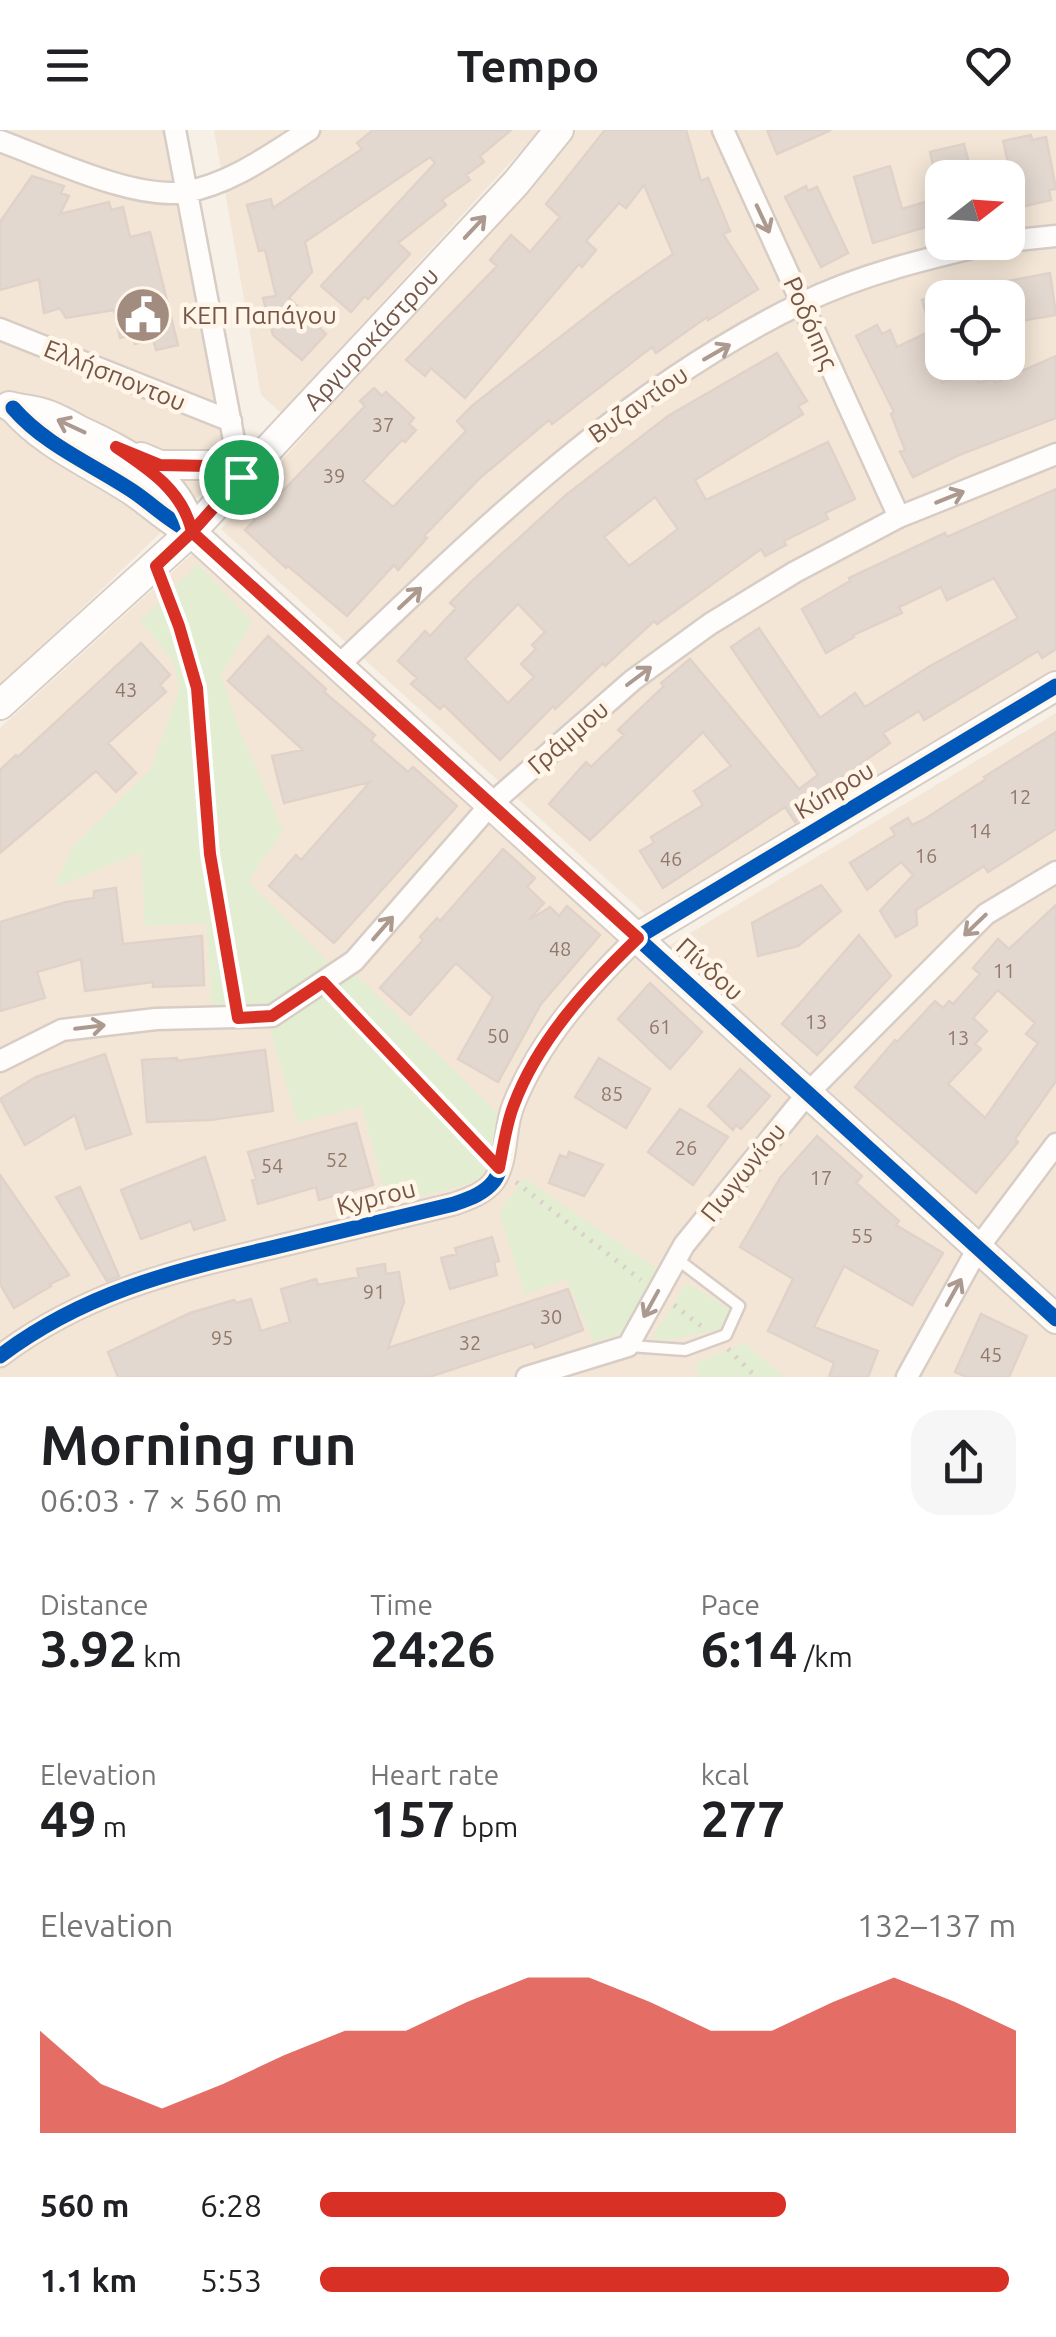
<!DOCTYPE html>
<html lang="en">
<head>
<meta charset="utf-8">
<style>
	:root { --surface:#fff; --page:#f6f6f6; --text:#202124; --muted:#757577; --accent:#d93025 }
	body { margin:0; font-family:Ubuntu,sans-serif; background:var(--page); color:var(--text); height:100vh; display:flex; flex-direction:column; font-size:38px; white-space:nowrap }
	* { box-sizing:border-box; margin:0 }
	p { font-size:32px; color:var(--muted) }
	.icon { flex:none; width:55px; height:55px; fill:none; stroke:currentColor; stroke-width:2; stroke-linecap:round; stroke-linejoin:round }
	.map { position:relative; height:1247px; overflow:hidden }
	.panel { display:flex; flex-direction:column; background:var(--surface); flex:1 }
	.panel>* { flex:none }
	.needle { width:65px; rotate:73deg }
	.buttons { position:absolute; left:925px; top:30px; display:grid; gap:20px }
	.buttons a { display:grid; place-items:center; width:100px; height:100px; border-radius:20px; background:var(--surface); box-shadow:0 5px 25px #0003; font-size:50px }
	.pin { position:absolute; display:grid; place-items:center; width:85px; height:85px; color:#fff; margin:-42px; border:5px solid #fff; border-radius:50%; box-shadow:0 2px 10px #0007 }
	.round { display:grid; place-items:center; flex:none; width:105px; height:105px; border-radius:30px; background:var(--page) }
	.overview { display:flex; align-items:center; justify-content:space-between; height:170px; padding:0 40px }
	h1 { font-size:55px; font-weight:700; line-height:75px }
	.metrics { display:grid; grid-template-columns:repeat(3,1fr); gap:15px; height:170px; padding:10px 40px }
	.metrics div { display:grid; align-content:center }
	.metrics b { font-size:50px; font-weight:700 }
	.metrics small { font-size:28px; font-weight:400 }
	.metrics p { font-size:28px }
	.chart { height:280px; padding:20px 40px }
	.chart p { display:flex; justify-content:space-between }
	.chart svg { width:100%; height:180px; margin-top:10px; fill:var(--accent); opacity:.7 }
	ul { padding:0 40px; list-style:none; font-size:32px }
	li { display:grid; grid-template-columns:160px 120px 1fr; align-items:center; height:75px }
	li i { height:25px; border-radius:12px; background:var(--accent) }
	header { display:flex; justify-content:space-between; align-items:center; height:130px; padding:0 40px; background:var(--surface); font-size:45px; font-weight:700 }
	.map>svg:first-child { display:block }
	.residential { fill:#f3e6d7; fill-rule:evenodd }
	.green { fill:#e3edd1 }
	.building { fill:#e3d8cf; stroke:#e0d2c9; stroke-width:2.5; fill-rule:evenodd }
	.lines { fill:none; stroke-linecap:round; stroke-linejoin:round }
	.service-casing { stroke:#d8cdc5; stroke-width:15 }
	.minor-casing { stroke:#d8cdc5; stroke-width:25 }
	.tertiary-casing { stroke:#d8cdc5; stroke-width:32 }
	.path { stroke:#dad0cb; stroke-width:5; stroke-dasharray:2.5 8; stroke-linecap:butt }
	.service { stroke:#fefdfb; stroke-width:10 }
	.minor { stroke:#fefdfb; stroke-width:20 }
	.tertiary { stroke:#fefdfb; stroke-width:28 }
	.cycleway-casing { stroke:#fff5e8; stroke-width:21 }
	.cycleway { stroke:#0057b8; stroke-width:15 }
	.oneway { stroke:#ac998f }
	.route-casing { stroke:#fff; stroke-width:20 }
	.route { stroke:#d93025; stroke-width:12 }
	.labels { text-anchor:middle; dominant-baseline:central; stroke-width:9; stroke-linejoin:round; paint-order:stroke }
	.number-label { font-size:20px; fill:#92786b }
	.poi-label { font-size:25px; fill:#755647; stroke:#fff5e8; text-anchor:start }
	.street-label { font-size:25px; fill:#755647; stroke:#fff5e8 }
</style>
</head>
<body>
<header><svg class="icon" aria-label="menu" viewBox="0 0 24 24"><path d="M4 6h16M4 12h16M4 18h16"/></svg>Tempo<svg class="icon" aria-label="heart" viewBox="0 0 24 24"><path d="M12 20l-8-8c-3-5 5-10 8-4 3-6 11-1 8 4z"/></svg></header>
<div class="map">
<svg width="1056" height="1247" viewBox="0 0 1056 1247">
	<rect width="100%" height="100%" fill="#f7f0e7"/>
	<!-- residential -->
	<path class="residential" d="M 0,0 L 174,0 L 225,311 L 208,357 L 0,557 Z
		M 214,0 L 540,0 L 281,283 L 261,265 Z
		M 575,0 L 1056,0 L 1056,545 L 656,794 L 221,399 ZM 942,48 L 1008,48 L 1008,112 L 942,112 ZM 942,168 L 1008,168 L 1008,232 L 942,232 Z
		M 201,416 L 647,829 L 1056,583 L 1056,1247 L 0,1247 L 0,598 Z"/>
	<!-- green -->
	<path class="green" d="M 198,434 L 252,492 L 221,546 L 238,596 L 283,701 L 248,751 L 334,838 L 270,881 L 212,884 L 206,793 L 145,796 L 141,722 L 54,758 L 72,717 L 151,639 L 179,559 L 174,532 L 140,491 Z
		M 352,841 L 503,988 L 484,1049 L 388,1075 L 362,976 L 298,993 L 268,893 Z
		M 524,1048 L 659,1140 L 627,1200 L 594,1213 L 566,1149 L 525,1165 L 499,1083 Z
		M 687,1153 L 730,1179 L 722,1199 L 662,1211 L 652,1207 Z
		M 744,1213 L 785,1247 L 699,1247 L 696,1233 Z"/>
	<!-- building -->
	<path class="building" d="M 373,0 L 511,0 L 480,26 L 484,32 L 466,45 L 470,50 L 442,70 L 446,75 L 398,113 L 410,124 L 368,169 L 365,166 L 351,182 L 321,156 L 435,33 L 430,27 L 305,112 L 312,142 L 289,168 L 326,204 L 302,230 L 273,205 L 263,168 L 276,166 L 265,120 L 259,121 L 247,75 L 271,69 L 273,78 L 362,19 L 357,13 Z
		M 605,0 L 686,0 L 701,51 L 708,48 L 730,101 L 723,104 L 758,159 L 708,190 L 707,187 L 656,223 L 652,217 L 552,294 L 549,290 L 480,348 L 424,406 L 427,408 L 398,440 L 394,435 L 347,486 L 288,436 L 286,438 L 245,400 L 365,276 L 360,271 L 374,258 L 382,266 L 386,262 L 414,288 L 409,294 L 416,300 L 405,312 L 402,310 L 363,351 L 393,377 L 466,301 L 457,291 L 473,275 L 614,165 L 673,124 L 644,55 L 626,78 L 619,73 L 586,111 L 596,120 L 582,137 L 579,134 L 465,268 L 431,238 L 425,246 L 406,230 L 497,136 L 490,130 L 511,105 L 530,122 L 560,87 L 546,74 Z
		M 767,0 L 831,0 L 777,24 Z
		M 1031,5 L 1032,10 L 1046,7 L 1056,59 L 1049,60 L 1051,70 L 1008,80 L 1008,50 L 1012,49 L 1003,11 Z
		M 964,14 L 973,48 L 936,48 L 930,22 Z
		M 890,36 L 902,79 L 942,67 L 942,92 L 873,113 L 854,47 Z
		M 32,46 L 64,56 L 61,63 L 69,66 L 60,84 L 109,72 L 111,80 L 123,77 L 130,107 L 150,102 L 178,215 L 156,220 L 153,209 L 135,214 L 133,205 L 120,208 L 114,180 L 66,188 L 60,178 L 44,183 L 39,149 L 0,160 L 0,92 Z
		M 806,56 L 808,61 L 817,57 L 848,123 L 821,137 L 785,67 Z
		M 1050,143 L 1056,185 L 1008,193 L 1008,151 Z
		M 942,163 L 942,253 L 974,240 L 979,253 L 993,248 L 995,253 L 1056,226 L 1056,288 L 959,325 L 913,347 L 900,322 L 905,320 L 891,284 L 894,282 L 856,206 L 877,195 L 882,204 L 890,200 L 897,217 L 931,201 L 922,170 Z
		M 777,223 L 807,271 L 798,276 L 803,284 L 695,350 L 706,370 L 828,312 L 855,369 L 825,383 L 828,389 L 784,411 L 786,415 L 765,426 L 761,419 L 657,494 L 654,491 L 605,536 L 603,533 L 555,579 L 553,576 L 500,630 L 444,575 L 440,579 L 411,554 L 417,548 L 398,531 L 425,501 L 430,506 L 456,478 L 450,473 L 471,452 L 566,365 L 668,286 ZM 655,367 L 678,399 L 629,436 L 604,407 ZM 518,474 L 545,502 L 532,515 L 536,519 L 521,534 L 534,547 L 508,573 L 465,529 Z
		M 1056,359 L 1056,519 L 1042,528 L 1038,521 L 924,590 L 919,581 L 883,603 L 890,613 L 832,654 L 838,664 L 795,692 L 785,677 L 663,758 L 640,721 L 654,713 L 651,707 L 703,675 L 694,661 L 731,636 L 703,602 L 590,710 L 549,674 L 586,632 L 591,637 L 624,605 L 618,600 L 664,556 L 661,553 L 690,529 L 799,659 L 818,645 L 731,517 L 759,498 L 820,588 L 855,563 L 865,577 L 930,536 L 1018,488 L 994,448 L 947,470 L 941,457 L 899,477 L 902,483 L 853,505 L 854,507 L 826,523 L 802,479 L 850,451 L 849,448 L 945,403 L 947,407 Z
		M 268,506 L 326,559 L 324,562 L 375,605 L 371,610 L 408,642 L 413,637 L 457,676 L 334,813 L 269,756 L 296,725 L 301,730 L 370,652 L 284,673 L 272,626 L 303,620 L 228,551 Z
		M 141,513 L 170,545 L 160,555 L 166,562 L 108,613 L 136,643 L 116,662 L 96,641 L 0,723 L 0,640 L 16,625 L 18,627 Z
		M 1056,602 L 1056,699 L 988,742 L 984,736 L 916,780 L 917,795 L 896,807 L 880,781 L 913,745 L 901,732 L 867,760 L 850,733 L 895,705 L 891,698 L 908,688 L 912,695 L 923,690 L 986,649 L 984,647 Z
		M 503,719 L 535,748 L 527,757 L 544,773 L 529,790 L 550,777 L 559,786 L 567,776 L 600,805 L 541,874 L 498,952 L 458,929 L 493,867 L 456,833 L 410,885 L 380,858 L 423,810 L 420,807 L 437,788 L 440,791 Z
		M 821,755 L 841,781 L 798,816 L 758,826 L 752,793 Z
		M 116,758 L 123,814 L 202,806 L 204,855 L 153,857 L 153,852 L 85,861 L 81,829 L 37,842 L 45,868 L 0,881 L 0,792 L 66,772 L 94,768 L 94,761 Z
		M 1056,775 L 1056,951 L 1015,1009 L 1018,1012 L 976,1063 L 855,957 L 895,910 L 897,912 L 935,871 L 943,878 L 949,871 L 953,874 L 980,844 L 973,838 L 998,809 L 1009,819 ZM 998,860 L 1035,893 L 1026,904 L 1038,913 L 985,988 L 948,954 L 981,919 L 975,914 L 987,901 L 973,888 Z
		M 859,805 L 891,846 L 817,925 L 782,894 Z
		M 650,853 L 702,902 L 670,939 L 618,889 Z
		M 265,920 L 273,981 L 210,990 L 147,992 L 142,930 L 177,928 L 177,931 Z
		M 105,924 L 131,1004 L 86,1019 L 75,985 L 25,1015 L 0,969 L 36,947 Z
		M 599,928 L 650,959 L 626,998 L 575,967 Z
		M 740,939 L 770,966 L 741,999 L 736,995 L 733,1000 L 708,976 Z
		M 680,979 L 728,1007 L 693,1055 L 648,1022 Z
		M 356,993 L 373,1055 L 319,1070 L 316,1057 L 258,1074 L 252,1050 L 256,1049 L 248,1022 Z
		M 817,1006 L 862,1046 L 856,1053 L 899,1091 L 896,1095 L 943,1123 L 912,1175 L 844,1136 L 814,1197 L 878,1221 L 868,1247 L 829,1247 L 834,1233 L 768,1201 L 793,1149 L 740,1117 L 780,1048 Z
		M 569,1022 L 603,1035 L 584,1066 L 549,1053 L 560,1025 L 567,1028 Z
		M 205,1027 L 225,1090 L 194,1100 L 191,1091 L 141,1109 L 121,1060 Z
		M 0,1045 L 69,1145 L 50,1154 L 51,1156 L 14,1178 L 0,1154 Z
		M 80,1057 L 119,1146 L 107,1151 L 56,1067 Z
		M 492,1107 L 499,1131 L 494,1132 L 497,1145 L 450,1159 L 441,1128 L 457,1124 L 455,1118 Z
		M 385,1134 L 386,1144 L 399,1142 L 404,1172 L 388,1218 L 568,1159 L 583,1200 L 535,1218 L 533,1213 L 429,1247 L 118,1247 L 108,1222 L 190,1183 L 234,1170 L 236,1173 L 251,1169 L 261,1201 L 290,1192 L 281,1159 L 316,1149 L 318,1155 L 359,1147 L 357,1139 Z
		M 981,1184 L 1027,1206 L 1009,1247 L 967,1247 L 955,1242 Z"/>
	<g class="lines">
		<!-- service casing -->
		<g class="service-casing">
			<path id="service" d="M 630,1216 L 685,1220 L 726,1205 L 739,1176 L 677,1129"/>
		</g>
		<!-- minor casing -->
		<g class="minor-casing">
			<path id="minor" d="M 175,0 L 241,347
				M 723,0 L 899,387
				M 0,11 C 50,29 134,70 185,62 C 231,54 271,24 309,0
				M 1008,111 L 1056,106
				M 0,199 L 231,291
				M 339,535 C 482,400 622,260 802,173 C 864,143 930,128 997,112
				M 0,931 L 62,900 L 156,889 L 272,886 L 354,831 L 491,674 L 633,550 L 710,494 L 795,442 L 899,387 L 1056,324
				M 0,1226 C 82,1164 169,1142 267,1119 C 329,1104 391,1089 454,1074 C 468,1069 484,1064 494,1051 C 508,1031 504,998 513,976 C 539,910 588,856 638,807
				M 527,1247 L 628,1216 L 684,1115 L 808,963 L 986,784 L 1056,742
				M 907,1247 L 978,1118 L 1056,1014"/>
		</g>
		<!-- tertiary casing -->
		<g class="tertiary-casing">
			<g id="tertiary">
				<path d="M 9,276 C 19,279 29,279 39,282 C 53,285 68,294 81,301 C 126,322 181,349 191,402"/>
				<path d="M 13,278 C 46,316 92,334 134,362 C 153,375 170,392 191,402 L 1056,1189"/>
				<path d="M 141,327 L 160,335 L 210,335 L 241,347"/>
				<path id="s1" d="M 0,575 L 191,402 L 516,53 L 559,0"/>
				<path d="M 638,807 L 1056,556"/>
			</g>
		</g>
		<!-- path -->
		<path class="path" d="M 164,457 L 197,558 L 210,724 L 235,868
			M 335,865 L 482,1021
			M 516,1052 L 641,1150
			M 674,1175 L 701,1196
			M 728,1219 L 756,1247"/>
		<!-- service -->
		<use href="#service" class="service"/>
		<!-- minor -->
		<use href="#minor" class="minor"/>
		<!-- tertiary -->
		<use href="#tertiary" class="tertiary"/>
		<!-- cycleway casing -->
		<g class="cycleway-casing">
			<path id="cycleway" d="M 13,278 C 46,316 92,334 134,362 C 153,375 170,392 191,402 L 1056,1189
				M 0,1226 C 82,1164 169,1142 267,1119 C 329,1104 391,1089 454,1074 C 468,1069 484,1064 494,1051 C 508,1031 504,998 513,976 C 539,910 588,856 638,807 L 1056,556"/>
		</g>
		<!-- cycleway -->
		<use href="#cycleway" class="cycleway"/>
	</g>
	<!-- one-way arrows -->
	<defs><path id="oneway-shaft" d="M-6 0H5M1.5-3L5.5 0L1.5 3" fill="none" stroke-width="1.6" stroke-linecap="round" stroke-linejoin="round" transform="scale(2.5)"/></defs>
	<g class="oneway">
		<use href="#oneway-shaft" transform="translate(763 89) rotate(65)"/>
		<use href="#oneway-shaft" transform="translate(475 97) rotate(-47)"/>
		<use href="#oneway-shaft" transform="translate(717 222) rotate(-30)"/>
		<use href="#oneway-shaft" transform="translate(71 296) rotate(-155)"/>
		<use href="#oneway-shaft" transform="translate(950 367) rotate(-22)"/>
		<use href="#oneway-shaft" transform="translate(410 468) rotate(-43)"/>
		<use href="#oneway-shaft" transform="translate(639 546) rotate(-37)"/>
		<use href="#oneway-shaft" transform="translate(975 795) rotate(136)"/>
		<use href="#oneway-shaft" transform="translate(383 798) rotate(-49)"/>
		<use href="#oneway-shaft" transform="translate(90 897) rotate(-7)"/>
		<use href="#oneway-shaft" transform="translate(954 1162) rotate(-61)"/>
		<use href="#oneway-shaft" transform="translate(651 1174) rotate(119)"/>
	</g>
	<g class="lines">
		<!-- route casing -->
		<g class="route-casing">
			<path id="route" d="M 241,347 L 192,402 L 638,808 C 588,856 537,911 513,977 C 506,996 503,1018 499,1038 L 323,852 L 272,886 L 238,888 L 210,724 L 197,558 L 179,496 L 156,436 L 192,402 C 183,361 149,339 116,317 L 160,335 L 210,336 L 241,347"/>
		</g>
		<!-- route -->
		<use href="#route" class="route"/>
	</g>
	<!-- icons -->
	<defs>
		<g id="civic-disc" transform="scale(2.875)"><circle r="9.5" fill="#a28c7f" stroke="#fff5e8"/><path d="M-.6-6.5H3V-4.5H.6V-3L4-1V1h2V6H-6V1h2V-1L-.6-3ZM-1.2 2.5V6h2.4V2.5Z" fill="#fff"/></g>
	</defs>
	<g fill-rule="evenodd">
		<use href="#civic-disc" x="143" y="185"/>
	</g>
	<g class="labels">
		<!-- number labels -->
		<g class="number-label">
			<text x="383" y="294">37</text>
			<text x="334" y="345">39</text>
			<text x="126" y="559">43</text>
			<text x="1020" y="666">12</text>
			<text x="980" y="700">14</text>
			<text x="926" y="725">16</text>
			<text x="671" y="728">46</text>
			<text x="560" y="818">48</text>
			<text x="1004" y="840">11</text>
			<text x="816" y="891">13</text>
			<text x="660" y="896">61</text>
			<text x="498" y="905">50</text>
			<text x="958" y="907">13</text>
			<text x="612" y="963">85</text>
			<text x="686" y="1017">26</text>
			<text x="337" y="1029">52</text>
			<text x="272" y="1035">54</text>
			<text x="821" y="1047">17</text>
			<text x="862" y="1105">55</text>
			<text x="374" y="1161">91</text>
			<text x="551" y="1186">30</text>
			<text x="222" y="1207">95</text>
			<text x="470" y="1212">32</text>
			<text x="991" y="1224">45</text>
		</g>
		<!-- poi labels -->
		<g class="poi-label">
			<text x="182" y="185">ΚΕΠ Παπάγου</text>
		</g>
		<!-- street labels -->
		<g class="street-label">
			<text transform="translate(811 193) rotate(66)">Ροδόπης</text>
			<text stroke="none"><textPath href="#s1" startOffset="522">Αργυροκάστρου</textPath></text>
			<text transform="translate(115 245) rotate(22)">Ελλήσποντου</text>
			<text transform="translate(638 274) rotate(-35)">Βυζαντίου</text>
			<text transform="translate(568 607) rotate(-41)">Γράμμου</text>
			<text transform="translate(834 660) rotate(-31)">Κύπρου</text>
			<text transform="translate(710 839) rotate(42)">Πίνδου</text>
			<text transform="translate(743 1042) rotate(-51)">Πωγωνίου</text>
			<text transform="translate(376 1067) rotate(-14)">Kyprou</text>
		</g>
	</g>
</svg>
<div class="buttons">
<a><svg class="needle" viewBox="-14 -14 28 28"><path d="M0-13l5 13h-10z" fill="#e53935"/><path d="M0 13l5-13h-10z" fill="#757577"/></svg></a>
<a><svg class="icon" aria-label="locate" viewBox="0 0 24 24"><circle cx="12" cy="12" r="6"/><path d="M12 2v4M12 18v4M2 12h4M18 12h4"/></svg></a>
</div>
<div class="pin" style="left:241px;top:347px;background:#1e9e55"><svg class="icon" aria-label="arrive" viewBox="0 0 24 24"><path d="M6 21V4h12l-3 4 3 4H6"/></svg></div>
</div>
<section class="panel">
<div class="overview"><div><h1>Morning run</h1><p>06:03 · 7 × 560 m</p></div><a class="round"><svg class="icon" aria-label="share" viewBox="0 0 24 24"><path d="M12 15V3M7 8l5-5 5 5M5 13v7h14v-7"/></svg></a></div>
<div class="metrics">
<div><p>Distance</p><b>3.92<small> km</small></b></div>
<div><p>Time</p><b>24:26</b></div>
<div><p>Pace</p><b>6:14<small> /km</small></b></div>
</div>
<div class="metrics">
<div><p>Elevation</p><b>49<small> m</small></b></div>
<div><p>Heart rate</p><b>157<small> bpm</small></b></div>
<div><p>kcal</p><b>277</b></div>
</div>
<div class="chart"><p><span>Elevation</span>132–137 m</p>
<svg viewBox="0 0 160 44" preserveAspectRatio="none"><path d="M0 44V19L10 32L20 38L30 32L40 25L50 19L60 19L70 12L80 6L90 6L100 12L110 19L120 19L130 12L140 6L150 12L160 19V44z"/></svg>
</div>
<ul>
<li><b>560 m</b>6:28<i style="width:67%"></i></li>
<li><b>1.1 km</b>5:53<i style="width:99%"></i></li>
</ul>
</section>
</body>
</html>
